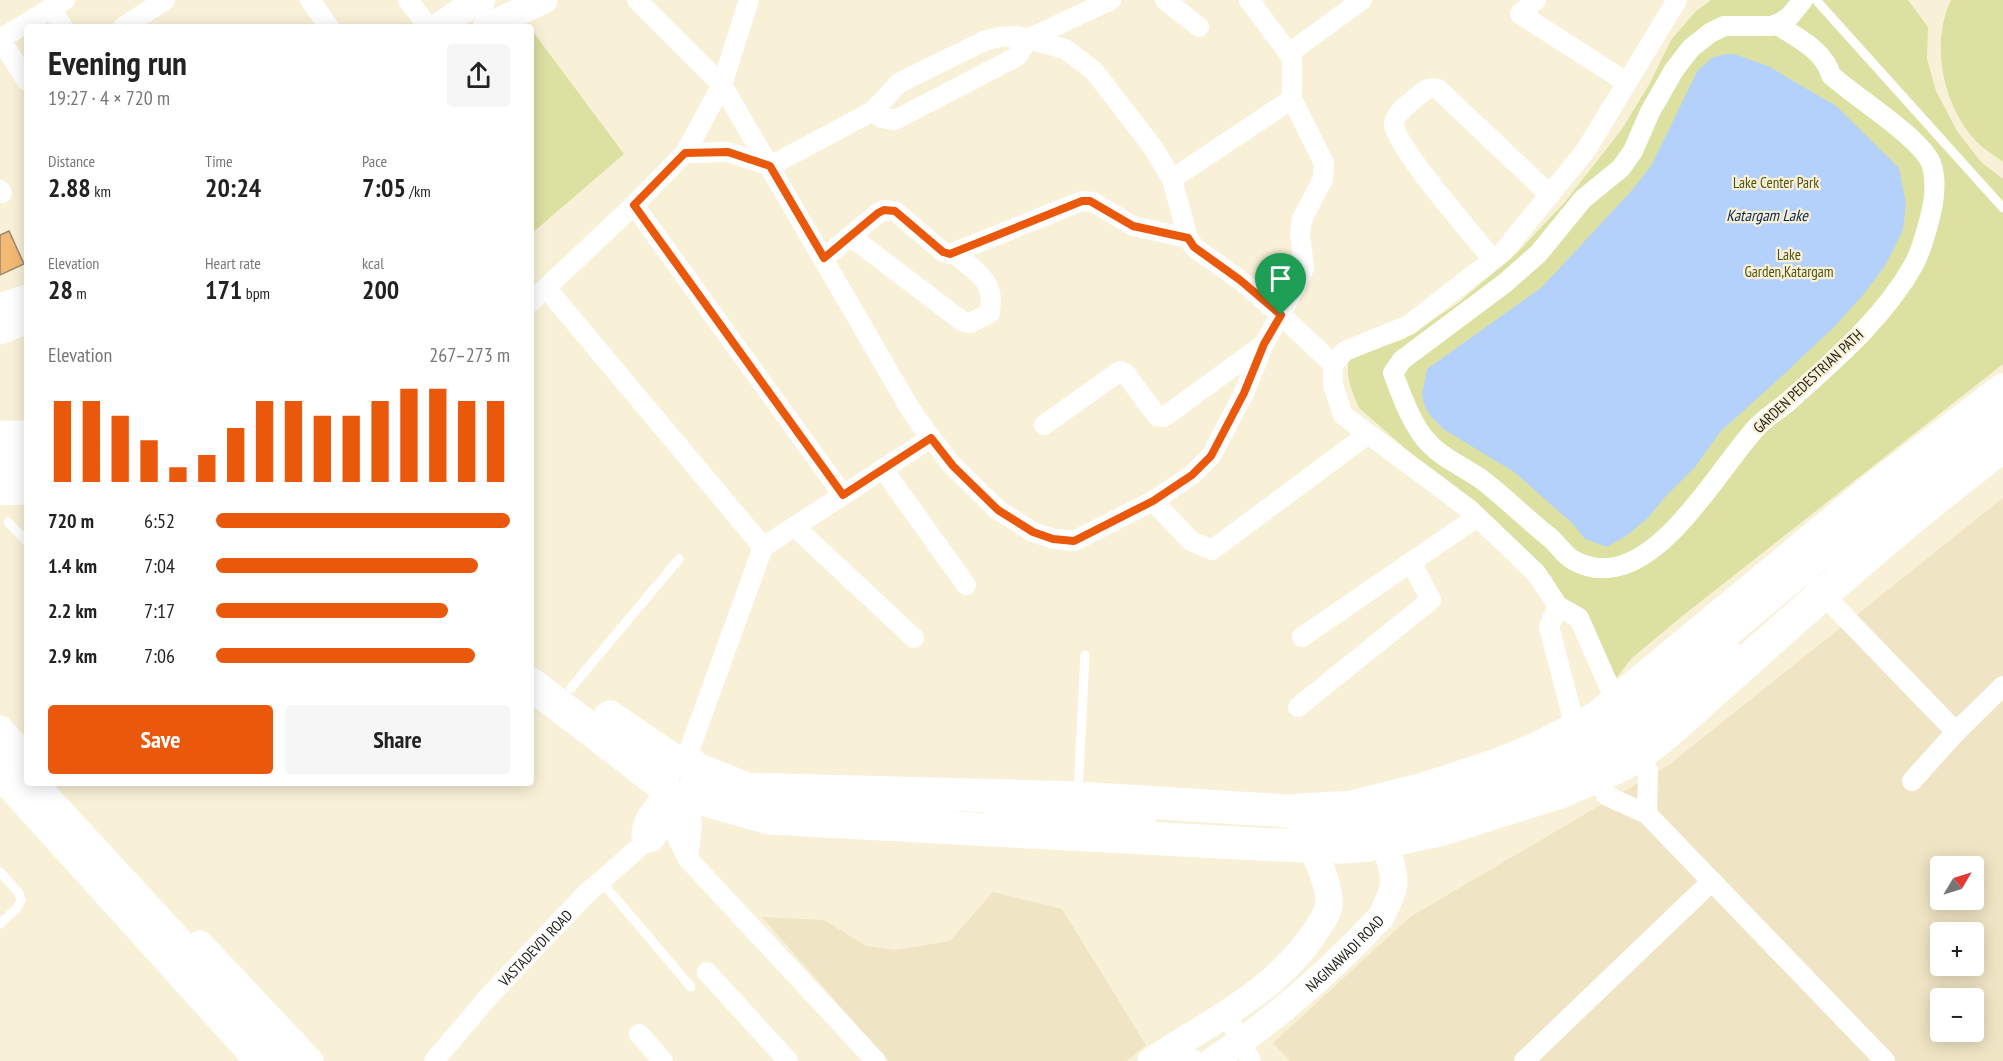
<!DOCTYPE html>
<html lang="en">
<head>
<meta charset="utf-8">
<style>
	:root { --surface:#fff; --page:#f6f6f6; --text:#222; --muted:#767676; --accent:#ea580c }
	body { margin:0; font-family:"PT Sans Narrow",sans-serif; background:var(--page); color:var(--text); height:100vh; display:flex; flex-direction:column; font-size:22px; white-space:nowrap }
	* { box-sizing:border-box; margin:0 }
	p { font-size:20px; color:var(--muted) }
	.icon { flex:none; width:33px; height:33px; fill:none; stroke:currentColor; stroke-width:2; stroke-linecap:round; stroke-linejoin:round }
	.map { position:relative; flex:1; overflow:hidden }
	.details { position:absolute; left:24px; top:24px; width:510px; height:762px; display:flex; flex-direction:column; background:var(--surface); border-radius:6px; box-shadow:0 3px 15px #0003 }
	.details>* { flex:none }
	.needle { width:39px; rotate:52deg }
	.tools { position:absolute; left:1930px; top:856px; display:grid; gap:12px }
	.tools a { display:grid; place-items:center; width:54px; height:54px; border-radius:6px; background:var(--surface); box-shadow:0 3px 15px #0003; font-size:30px }
	.pin { position:absolute; display:grid; place-items:center; width:51px; height:51px; color:#fff; margin:-62px -26px; border-radius:50% 50% 50% 0; rotate:-45deg; box-shadow:0 0 6px #0007 }
	.pin .icon { rotate:45deg }
	.round { display:grid; place-items:center; flex:none; width:63px; height:63px; border-radius:6px; background:var(--page) }
	.overview { display:flex; align-items:center; justify-content:space-between; height:102px; padding:0 24px }
	h1 { font-size:33px; font-weight:700; line-height:45px }
	.stats { display:grid; grid-template-columns:repeat(3,1fr); gap:9px; height:102px; padding:6px 24px }
	.stats div { display:grid; align-content:center }
	.stats b { font-size:26px; font-weight:700 }
	.stats small { font-size:16px; font-weight:400 }
	.stats p { font-size:16px }
	.chart { height:168px; padding:12px 24px }
	.chart p { display:flex; justify-content:space-between }
	.chart svg { width:100%; height:108px; margin-top:6px; stroke:var(--accent); stroke-width:6 }
	.button { display:flex; gap:12px; margin-top:auto; padding:12px 24px }
	.button a { flex:1; height:69px; border-radius:6px; background:var(--accent); color:#fff; font-size:24px; font-weight:700; line-height:69px; text-align:center }
	.button a+a { background:var(--page); color:var(--text) }
	ul { padding:0 24px; list-style:none; font-size:20px }
	li { display:grid; grid-template-columns:96px 72px 1fr; align-items:center; height:45px }
	li i { height:15px; border-radius:8px; background:var(--accent) }
	.map>svg:first-child { display:block }
	.built { fill:#efe5c4; fill-rule:evenodd }
	.green { fill:#dce1a1 }
	.water { fill:#b4d1fb }
	.building { fill:#f4ba74; stroke:#978673; stroke-width:1.5 }
	.lines { fill:none; stroke-linecap:round; stroke-linejoin:round }
	.lane { stroke:#fff; stroke-width:9 }
	.street { stroke:#fff; stroke-width:20 }
	.secondary { stroke:#fff; stroke-width:27 }
	.highway { stroke:#fff; stroke-width:33 }
	.route-casing { stroke:#fff; stroke-width:12 }
	.route { stroke:#ea580c; stroke-width:8 }
	.labels { text-anchor:middle; dominant-baseline:central; stroke-width:4.5; stroke-linejoin:round; paint-order:stroke }
	.park-label { font-size:15px; fill:#505312; stroke:#f9f1d7 }
	.street-label { font-size:15px; fill:#242117; stroke:#f9f1d7 }
	.water-label { font-size:16px; font-style:italic; fill:#0a2852; stroke:#f9f1d7 }
</style>
</head>
<body>
<div class="map">
<svg width="2003" height="1061" viewBox="0 0 2003 1061">
	<rect width="100%" height="100%" fill="#f9f1d7"/>
	<!-- built -->
	<path class="built" d="M 2003,498 L 2003,1061 L 1290,1061 L 1273,1043 L 1410,917 L 1670,764 ZM 1941,867 L 1974,867 L 1974,900 L 1941,900 ZM 1941,933 L 1974,933 L 1974,966 L 1941,966 ZM 1941,999 L 1974,999 L 1974,1032 L 1941,1032 Z
		M 993,892 L 1062,909 L 1146,1045 L 1127,1061 L 888,1061 L 762,917 L 824,920 L 866,946 L 896,950 L 950,941 Z"/>
	<!-- green -->
	<path class="green" d="M 1711,0 L 1908,0 L 1928,27 L 1927,59 L 1936,91 L 1957,131 L 1981,162 L 2003,179 L 2003,364 L 1681,617 L 1632,658 L 1617,677 L 1604,683 L 1551,576 L 1359,408 C 1352,391 1345,377 1349,359 L 1404,339 L 1458,303 L 1517,253 L 1565,202 L 1622,129 L 1650,83 L 1671,40 L 1695,12 Z
		M 1951,0 L 2003,0 L 2003,162 C 1994,155 1982,148 1974,139 C 1943,103 1930,44 1951,0 Z
		M 531,29 L 624,154 L 531,234 Z"/>
	<!-- water -->
	<path class="water" d="M 1727,54 L 1737,55 L 1768,66 L 1836,106 L 1899,168 L 1906,204 L 1903,230 L 1885,266 L 1863,295 L 1837,324 L 1781,377 L 1721,431 L 1695,467 L 1666,496 L 1647,519 L 1626,536 L 1607,547 L 1585,539 L 1572,523 L 1514,472 L 1443,429 L 1428,413 L 1424,404 L 1422,394 L 1427,369 L 1542,287 L 1633,189 L 1651,166 L 1698,70 L 1713,57 Z"/>
	<!-- building -->
	<path class="building" d="M 9,231 L 24,264 L 0,275 L 0,235 Z"/>
	<g class="lines">
		<!-- lane -->
		<path class="lane" d="M 1816,0 L 2003,208
			M 8,522 L 27,542
			M 571,688 L 679,559
			M 1078,793 L 1085,655
			M 0,872 L 19,893 L 21,900 L 17,908 L 0,924
			M 601,881 L 691,987"/>
		<!-- street -->
		<g class="street">
			<path d="M 310,0 L 329,27"/>
			<path d="M 408,0 L 428,27"/>
			<path d="M 637,0 L 722,85 L 912,412 L 931,438 L 953,466 L 998,510 L 1033,532 L 1054,539 L 1074,541 L 1153,501 L 1192,475 L 1211,456 L 1244,393 L 1264,344 L 1295,288 L 1304,268 L 1300,234 L 1302,219 L 1323,179 L 1324,163 L 1292,99 L 1292,51 L 1362,0"/>
			<path d="M 1165,0 L 1199,27"/>
			<path d="M 1249,0 L 1292,58"/>
			<path d="M 1536,0 L 1520,14 L 1626,82"/>
			<path d="M 51,8 L 63,27"/>
			<path d="M 1776,24 C 1797,38 1824,50 1831,75 C 1853,96 1925,140 1932,166 C 1937,184 1933,208 1928,225 C 1924,239 1920,254 1913,266 C 1883,319 1834,360 1790,400 C 1779,410 1766,417 1756,428 C 1720,468 1670,557 1615,567 C 1600,570 1587,568 1573,560 C 1564,555 1557,543 1548,536 C 1525,518 1505,497 1481,479 C 1461,465 1437,456 1422,435 C 1409,417 1401,394 1393,373 L 1402,360 L 1505,283 L 1538,254 L 1583,199 L 1621,168 L 1633,151 L 1650,112 L 1674,70 L 1691,48 L 1710,33 L 1724,26 L 1772,26 L 1780,23 L 1790,16 L 1803,0"/>
			<path d="M 123,27 L 165,0"/>
			<path d="M 0,39 L 65,0"/>
			<path d="M 0,39 L 27,81"/>
			<path d="M 873,111 L 882,118 L 895,120 L 1016,57 L 1030,38 L 1111,0"/>
			<path d="M 685,153 L 728,152 L 770,166 L 873,111 L 899,83 L 984,41 L 1000,37 L 1017,36 L 1065,49 L 1094,71 L 1152,146 L 1172,179 L 1188,238 L 1194,247 L 1240,280 L 1281,315 L 1333,364"/>
			<path d="M 1172,179 L 1292,99"/>
			<path d="M 0,190 L 2,193"/>
			<path d="M 634,205 L 843,495"/>
			<path d="M 850,236 L 962,321 L 970,323 L 990,313 C 990,307 992,300 990,293 C 988,277 965,263 954,253"/>
			<path d="M 824,258 L 878,213 L 884,210 L 895,211 L 943,252 L 950,254 L 1082,201 L 1093,202 L 1133,226 L 1188,238"/>
			<path d="M 1493,260 C 1475,237 1395,147 1394,124 C 1394,115 1407,105 1414,99 C 1421,93 1428,86 1438,89 L 1550,195"/>
			<path d="M 547,289 L 763,547 L 685,762"/>
			<path d="M 531,302 L 634,205 L 685,153 L 722,85 L 749,0"/>
			<path d="M 1044,425 L 1120,371 L 1125,373 L 1157,416 L 1164,417 L 1264,344"/>
			<path d="M 883,469 L 966,585"/>
			<path d="M 1153,501 L 1191,541 L 1212,550 L 1368,434"/>
			<path d="M 795,527 L 914,638"/>
			<path d="M 763,547 L 931,438"/>
			<path d="M 1816,587 L 1956,732"/>
			<path d="M 1558,606 L 1549,627 L 1578,738"/>
			<path d="M 1302,637 L 1477,517"/>
			<path d="M 1298,707 L 1431,600 L 1411,562"/>
			<path d="M 1620,711 L 1579,618 L 1558,606 L 1536,573 L 1469,509 L 1343,415 L 1333,385 L 1333,364 L 1345,351 L 1409,325 L 1504,251 L 1586,150 L 1677,0"/>
			<path d="M 1636,746 L 1648,771 L 1647,814"/>
			<path d="M 1591,768 L 1607,796 L 1647,814 L 1885,1061"/>
			<path d="M 1912,781 L 1956,732 L 2003,686"/>
			<path d="M 676,809 L 673,829 L 688,859 L 876,1061"/>
			<path d="M 643,844 C 636,822 654,808 666,791"/>
			<path d="M 688,859 L 692,824 L 688,795"/>
			<path d="M 707,972 L 788,1061"/>
			<path d="M 1226,1014 L 1251,1061"/>
			<path d="M 639,1034 L 663,1061"/>
			<path d="M 1170,1048 L 1196,1061"/>
			<path id="s1" d="M 434,1061 L 490,995 L 586,894 L 643,844 L 654,841 L 679,797"/>
			<path d="M 1524,1061 L 1712,881"/>
		</g>
		<!-- secondary -->
		<g class="secondary">
			<path d="M 438,27 L 460,12 L 482,0"/>
			<path d="M 486,27 L 544,0"/>
			<path d="M 0,307 L 27,298"/>
			<path d="M 1895,515 L 1941,469"/>
			<path d="M 0,729 L 27,759"/>
			<path d="M 1572,772 C 1633,744 1681,697 1731,655"/>
			<path d="M 0,776 L 258,1061"/>
			<path d="M 1436,802 L 1546,768 L 1606,736 L 1874,511 L 1941,469 L 2003,423"/>
			<path d="M 997,818 L 1022,820 L 1035,813 L 1143,818"/>
			<path d="M 1325,823 L 1383,820 L 1404,824 L 1430,816"/>
			<path d="M 200,944 L 310,1061"/>
			<path d="M 1151,1061 C 1210,1022 1278,991 1317,929 C 1323,920 1330,911 1329,900 C 1328,874 1305,836 1295,811"/>
			<path id="s2" d="M 1212,1061 C 1274,1021 1330,971 1381,917 C 1386,906 1394,893 1394,880 C 1393,865 1383,838 1376,824"/>
		</g>
		<!-- highway -->
		<path class="highway" d="M 0,328 L 27,317
			M 0,437 L 27,437
			M 0,461 L 27,462
			M 0,489 L 27,488
			M 531,684 C 566,711 602,738 637,765 C 645,772 655,778 662,786 C 666,789 667,793 672,795 C 685,802 701,789 697,774 C 690,750 657,760 663,786
			M 610,717 L 674,761
			M 0,751 L 27,780
			M 694,768 L 747,789 L 1078,798 L 1287,811 L 1352,807 L 1424,789 L 1494,766 L 1534,750 L 1597,718 L 1881,483 L 2003,390
			M 30,783 L 286,1061
			M 688,795 L 769,818 L 1278,845 L 1342,847 L 1368,845 L 1443,829 L 1560,792 L 1595,777 L 1622,765 L 1640,754 L 1669,731 C 1778,634 1886,534 2003,446"/>
	</g>
	<g class="lines">
		<!-- route casing -->
		<g class="route-casing">
			<path id="route" d="M 728,152 L 770,166 L 824,258 L 878,213 L 884,210 L 895,211 L 943,252 L 950,254 L 1082,201 L 1090,201 L 1133,226 L 1188,238 L 1194,247 L 1240,280 L 1281,315 L 1264,344 L 1244,393 L 1211,456 L 1192,475 L 1153,501 L 1074,541 L 1053,539 L 1033,532 L 998,510 L 953,466 L 931,438 L 843,495 L 634,205 L 685,153 Z"/>
		</g>
		<!-- route -->
		<use href="#route" class="route"/>
	</g>
	<g class="labels">
		<!-- park labels -->
		<g class="park-label">
			<text x="1776" y="182">Lake Center Park</text>
			<text x="1789" y="254">Lake<tspan x="1789" dy="17">Garden,Katargam</tspan></text>
		</g>
		<!-- street labels -->
		<g class="street-label">
			<text transform="translate(1808 381) rotate(-43)">GARDEN PEDESTRIAN PATH</text>
			<text stroke="none"><textPath href="#s1" startOffset="152">VASTADEVDI ROAD</textPath></text>
			<text stroke="none"><textPath href="#s2" startOffset="171">NAGINAWADI ROAD</textPath></text>
		</g>
		<!-- water labels -->
		<g class="water-label">
			<text x="1767" y="215">Katargam Lake</text>
		</g>
	</g>
</svg>
<div class="tools">
<a><svg class="needle" viewBox="-14 -14 28 28"><path d="M0-13l5 13h-10z" fill="#e53935"/><path d="M0 13l5-13h-10z" fill="#767676"/></svg></a>
<a>+</a>
<a>−</a>
</div>
<div class="pin" style="left:1281px;top:315px;background:#1e9e55"><svg class="icon" aria-label="arrive" viewBox="0 0 24 24"><path d="M6 21V4h12l-3 4 3 4H6"/></svg></div>
<section class="details">
<div class="overview"><div><h1>Evening run</h1><p>19:27 · 4 × 720 m</p></div><a class="round"><svg class="icon" aria-label="share" viewBox="0 0 24 24"><path d="M12 15V3M7 8l5-5 5 5M5 13v7h14v-7"/></svg></a></div>
<div class="stats">
<div><p>Distance</p><b>2.88<small> km</small></b></div>
<div><p>Time</p><b>20:24</b></div>
<div><p>Pace</p><b>7:05<small> /km</small></b></div>
</div>
<div class="stats">
<div><p>Elevation</p><b>28<small> m</small></b></div>
<div><p>Heart rate</p><b>171<small> bpm</small></b></div>
<div><p>kcal</p><b>200</b></div>
</div>
<div class="chart"><p><span>Elevation</span>267–273 m</p>
<svg viewBox="0 0 160 44" preserveAspectRatio="none"><path d="M5 44V11M15 44V11M25 44V17M35 44V27M45 44V38M55 44V33M65 44V22M75 44V11M85 44V11M95 44V17M105 44V17M115 44V11M125 44V6M135 44V6M145 44V11M155 44V11"/></svg>
</div>
<ul>
<li><b>720 m</b>6:52<i style="width:100%"></i></li>
<li><b>1.4 km</b>7:04<i style="width:89%"></i></li>
<li><b>2.2 km</b>7:17<i style="width:79%"></i></li>
<li><b>2.9 km</b>7:06<i style="width:88%"></i></li>
</ul>
<div class="button"><a>Save</a><a>Share</a></div>
</section>
</div>
</body>
</html>
